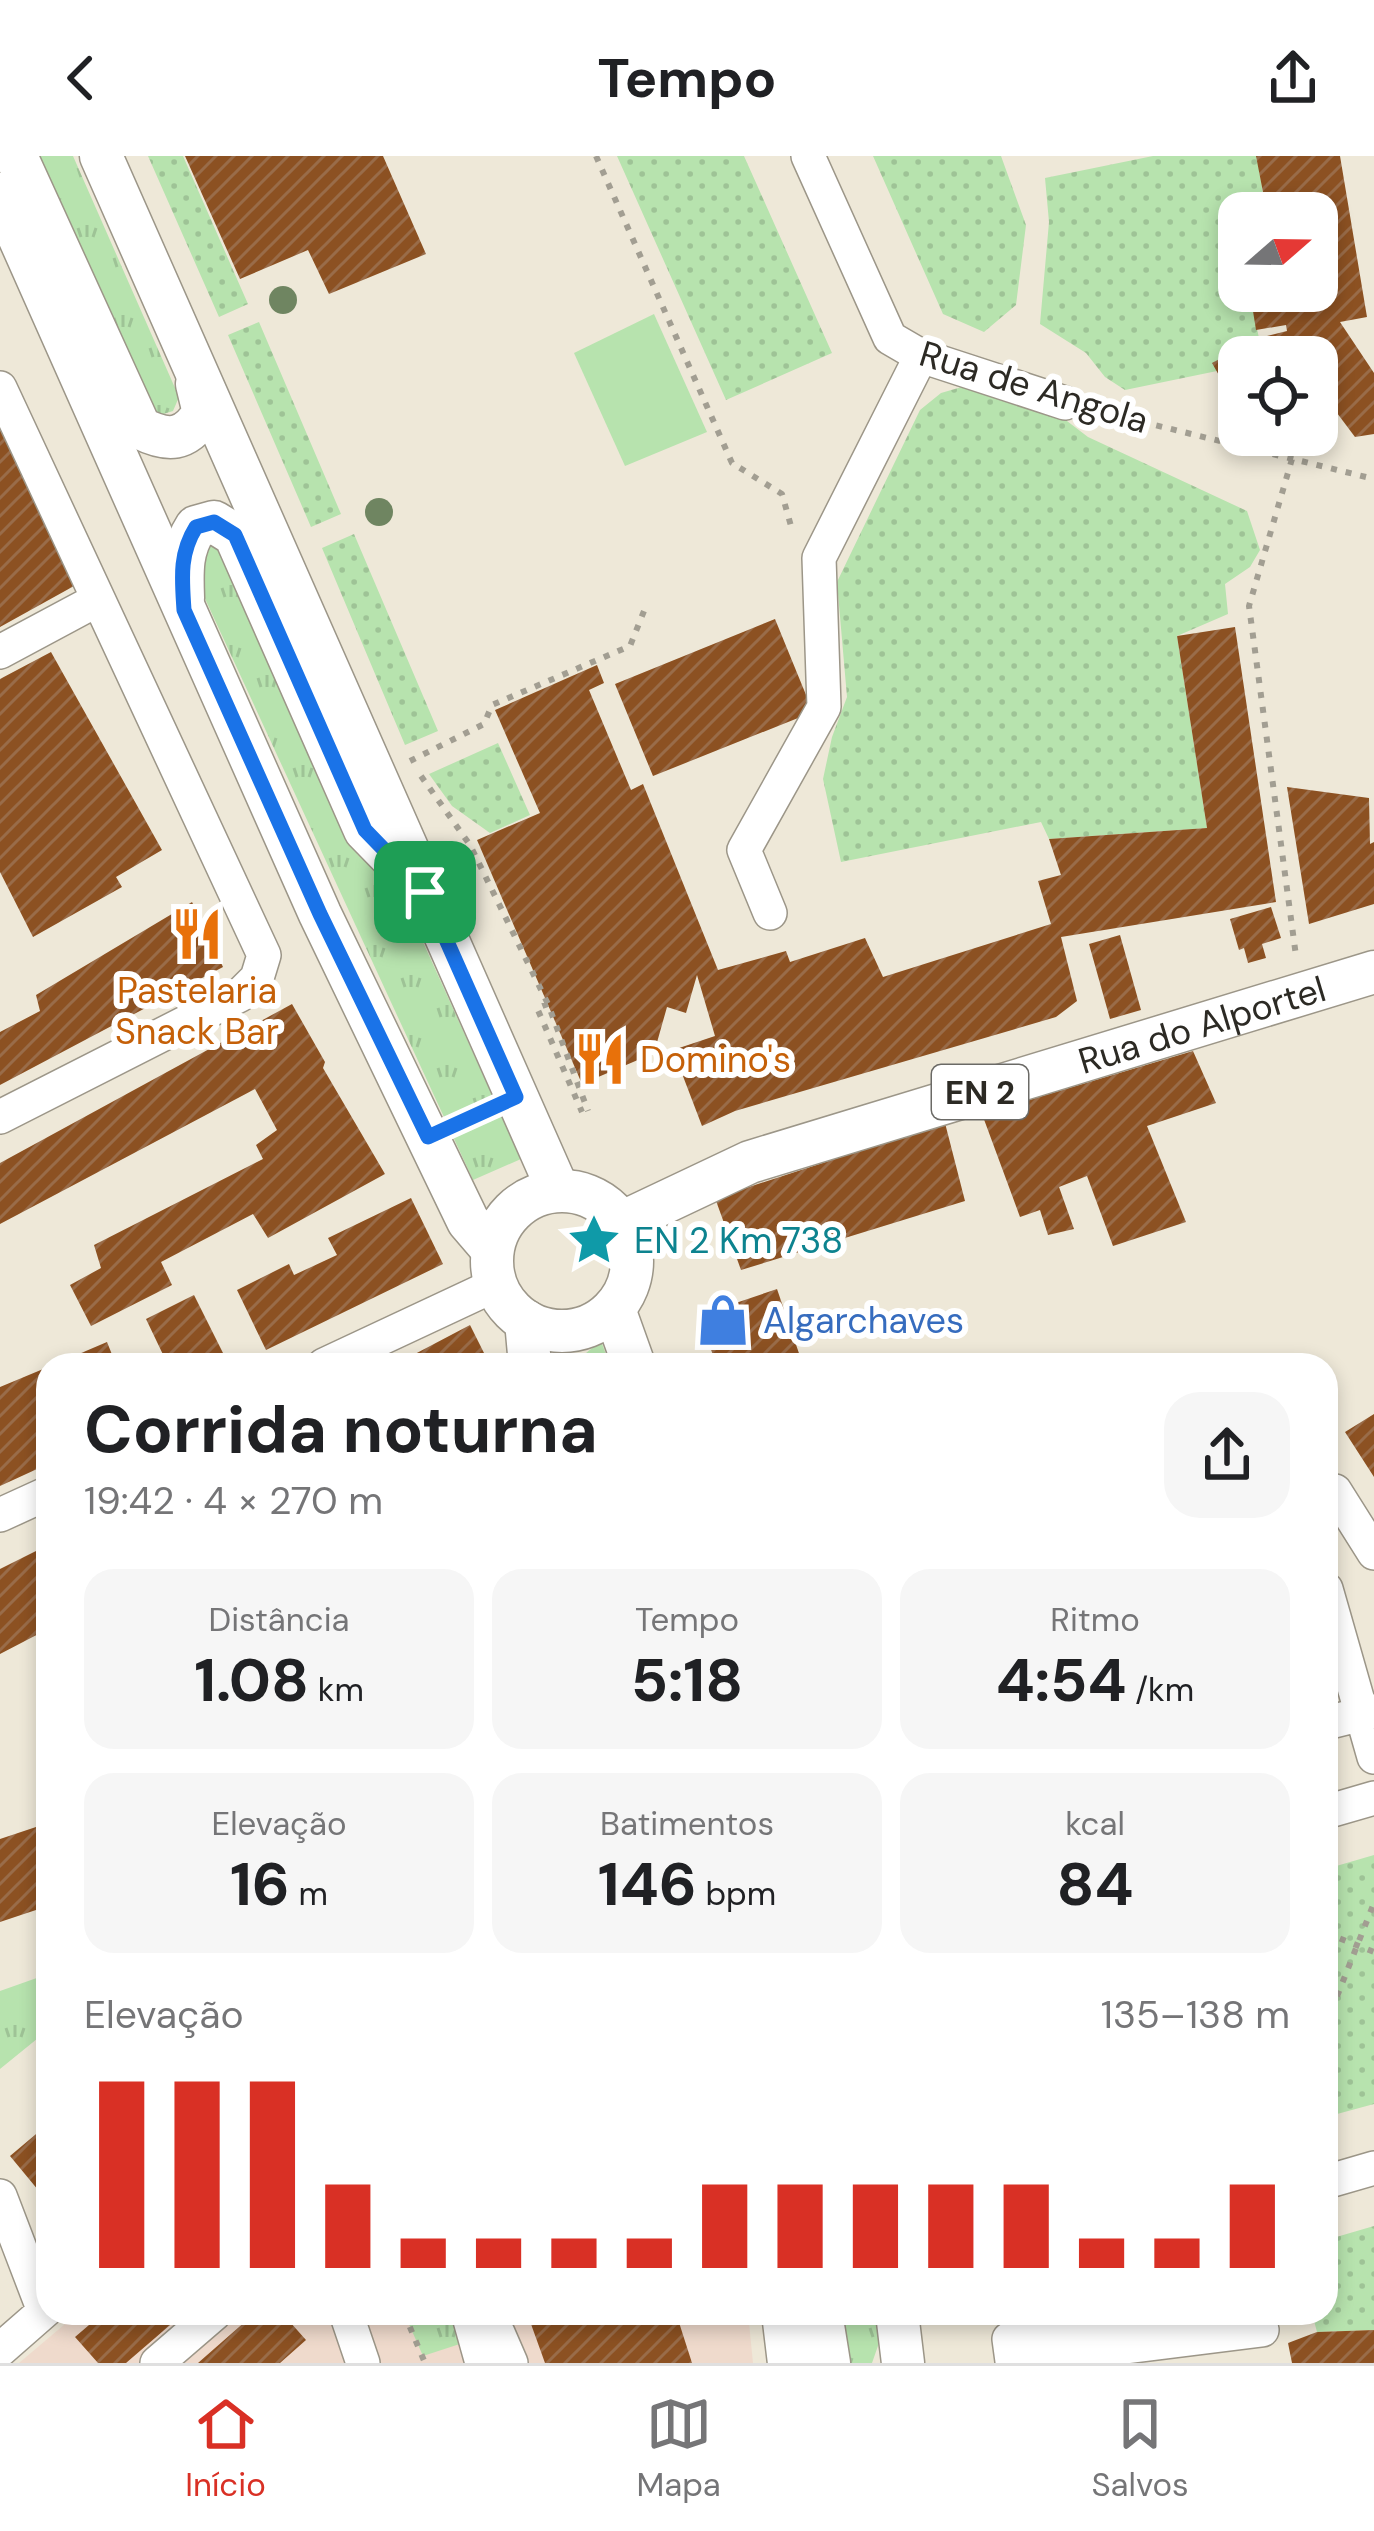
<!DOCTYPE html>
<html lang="pt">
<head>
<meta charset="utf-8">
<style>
	:root { --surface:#fff; --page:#f6f6f6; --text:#202124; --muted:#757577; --line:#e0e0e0; --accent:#d93025 }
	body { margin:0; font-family:"DM Sans",sans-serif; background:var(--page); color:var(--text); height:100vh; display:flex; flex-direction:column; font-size:45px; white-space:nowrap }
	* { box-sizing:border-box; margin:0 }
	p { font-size:39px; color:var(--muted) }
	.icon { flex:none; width:66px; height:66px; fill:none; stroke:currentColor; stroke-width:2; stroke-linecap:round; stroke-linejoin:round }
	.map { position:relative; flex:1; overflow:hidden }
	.drawer { position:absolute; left:36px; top:1197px; width:1302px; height:972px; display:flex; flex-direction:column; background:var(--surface); border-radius:36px; box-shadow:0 6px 18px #0003 }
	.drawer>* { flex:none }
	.needle { width:78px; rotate:70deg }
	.tools { position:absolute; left:1218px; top:36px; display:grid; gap:24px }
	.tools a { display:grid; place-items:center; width:120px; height:120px; border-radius:24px; background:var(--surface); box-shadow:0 6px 18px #0003; font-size:60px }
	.pin { position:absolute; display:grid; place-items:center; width:102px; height:102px; color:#fff; margin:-51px; border-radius:24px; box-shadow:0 6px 18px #0006 }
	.round { display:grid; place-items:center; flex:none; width:126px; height:126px; border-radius:36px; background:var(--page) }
	.overview { display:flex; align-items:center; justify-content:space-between; height:204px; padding:0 48px }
	h1 { font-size:66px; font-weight:700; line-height:90px }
	.metrics { display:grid; grid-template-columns:repeat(3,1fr); gap:18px; height:204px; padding:12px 48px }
	.metrics div { display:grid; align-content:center; border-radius:30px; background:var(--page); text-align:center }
	.metrics b { font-size:60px; font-weight:700 }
	.metrics small { font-size:33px; font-weight:400 }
	.metrics p { font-size:33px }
	.chart { height:336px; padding:24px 48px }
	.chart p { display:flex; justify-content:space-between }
	.chart svg { width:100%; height:216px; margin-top:12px; stroke:var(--accent); stroke-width:6 }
	header { display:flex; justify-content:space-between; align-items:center; height:156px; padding:0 48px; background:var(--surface); font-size:54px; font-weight:700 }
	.tabs { display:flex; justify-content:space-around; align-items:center; height:168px; border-top:3px solid var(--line); background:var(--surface); font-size:33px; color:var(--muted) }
	.tabs a { display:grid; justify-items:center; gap:6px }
	.tabs .current { color:var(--accent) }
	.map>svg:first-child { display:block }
	.medical { fill:#efdacc }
	.grass { fill:url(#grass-dots) }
	.park { fill:url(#park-tufts) }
	.garden { fill:#b7e3ae }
	.building { fill:url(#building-hatch) }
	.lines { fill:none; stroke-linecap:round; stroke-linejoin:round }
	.minor-casing { stroke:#9c9688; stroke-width:36 }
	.major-casing { stroke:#9c9688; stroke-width:45 }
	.path { stroke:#a29e92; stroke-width:6; stroke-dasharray:6 9; stroke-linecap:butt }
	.minor { stroke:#fff; stroke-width:33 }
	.major { stroke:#fff; stroke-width:42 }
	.tree { fill:#6f8561 }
	.route-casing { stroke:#fff; stroke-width:24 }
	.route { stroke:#1a73e8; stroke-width:15 }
	.labels { text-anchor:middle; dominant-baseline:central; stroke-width:12; stroke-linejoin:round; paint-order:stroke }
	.shield { fill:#fff; stroke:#6b6a66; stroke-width:3 }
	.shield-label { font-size:33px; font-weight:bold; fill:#2c2a24 }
	.street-label { font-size:36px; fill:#2c2a24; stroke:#fff }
	.food-label { font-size:36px; fill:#c56008; stroke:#fff }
	.culture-label { font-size:36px; fill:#0d838f; stroke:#fff; text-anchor:start }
	.shop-label { font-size:36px; fill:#366cbe; stroke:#fff; text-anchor:start }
</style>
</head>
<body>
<header><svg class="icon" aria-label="back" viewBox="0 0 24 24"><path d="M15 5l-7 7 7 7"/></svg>Tempo<svg class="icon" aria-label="share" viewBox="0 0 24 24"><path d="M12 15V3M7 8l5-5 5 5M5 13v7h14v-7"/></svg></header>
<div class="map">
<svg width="1374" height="2207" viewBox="0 0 1374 2207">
	<defs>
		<pattern id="grass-dots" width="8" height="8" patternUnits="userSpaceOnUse" patternTransform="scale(3)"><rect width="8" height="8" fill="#b7e3ae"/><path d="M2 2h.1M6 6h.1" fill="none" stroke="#9ec396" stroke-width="1.8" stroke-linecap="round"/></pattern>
		<pattern id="park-tufts" width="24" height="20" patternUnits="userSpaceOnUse" patternTransform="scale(3)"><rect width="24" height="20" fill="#b7e3ae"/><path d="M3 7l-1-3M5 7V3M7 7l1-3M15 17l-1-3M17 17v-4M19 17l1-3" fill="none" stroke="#9ec396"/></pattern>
		<pattern id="building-hatch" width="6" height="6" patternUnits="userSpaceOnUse" patternTransform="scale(3)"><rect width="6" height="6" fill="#8c5122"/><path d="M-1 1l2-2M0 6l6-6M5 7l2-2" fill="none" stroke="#996c49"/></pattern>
	</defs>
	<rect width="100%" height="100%" fill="#eee8d8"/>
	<!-- medical -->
	<path class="medical" d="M 78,2157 L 748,2157 L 753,2207 L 19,2207 Z"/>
	<!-- grass -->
	<path class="grass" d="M 148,0 L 183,0 L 248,148 L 219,161 Z
		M 617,0 L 744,0 L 832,197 L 726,244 Z
		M 873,0 L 1001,0 L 1026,69 L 1016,149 L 984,176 L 943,158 Z
		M 1153,0 L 1257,0 L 1266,57 L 1239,57 L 1239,135 L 1280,135 L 1281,144 L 1252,149 L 1259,182 L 1213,207 L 1217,215 L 1125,234 L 1105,221 L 1086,197 L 1040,168 L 1049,66 L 1045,22 Z
		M 259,166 L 341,358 L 311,371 L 228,179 Z
		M 972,228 L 1042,246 L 1088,281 L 1247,355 L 1260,394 L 1250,411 L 1225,428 L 1228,458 L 1177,480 L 1207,672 L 1049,683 L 1041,666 L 841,706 L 823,623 L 832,581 L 847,541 L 837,426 L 920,254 L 941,237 Z
		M 354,378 L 438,575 L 405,589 L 322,392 Z
		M 498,587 L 530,659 L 490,677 L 452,650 L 429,618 Z
		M 1374,1699 L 1374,1948 L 1326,1961 L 1326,1713 Z
		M 1374,2070 L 1374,2174 L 1317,2176 L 1312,2157 L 1326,2157 L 1326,2084 Z"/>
	<!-- park -->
	<path class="park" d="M 33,0 L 73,0 L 179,241 L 173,255 L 154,261 Z
		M 206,390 L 220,392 L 229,411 L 357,698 L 400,737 L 409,755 L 521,1003 L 473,1024 L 195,421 Z
		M 601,1185 L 610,1209 L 556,1209 L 555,1204 L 586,1197 Z
		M 48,1818 L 48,1874 L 0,1913 L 0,1835 Z
		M 404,2157 L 457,2157 L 466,2186 L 423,2200 Z
		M 837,2157 L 876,2157 L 879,2187 L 872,2207 L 849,2207 Z"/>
	<!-- garden -->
	<path class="garden" d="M 654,158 L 707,276 L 625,310 L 574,197 Z"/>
	<!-- building -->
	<path class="building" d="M 185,0 L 383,0 L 426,98 L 329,138 L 308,94 L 240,123 Z
		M 1256,0 L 1340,0 L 1367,161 L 1340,166 L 1374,217 L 1374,278 L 1355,281 L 1322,237 L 1317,240 L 1317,201 L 1239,201 L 1239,231 L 1229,237 L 1212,207 L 1259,182 L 1287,175 L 1286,169 L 1256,174 L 1252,149 L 1281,144 L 1280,135 L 1317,135 L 1317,57 L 1267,57 Z
		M 0,263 L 74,430 L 0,471 Z
		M 775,463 L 813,556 L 653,620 L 615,528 Z
		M 1235,471 L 1276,746 L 1061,781 L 1077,845 L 1056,861 L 735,955 L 702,970 L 673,894 L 715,880 L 697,819 L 686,857 L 667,851 L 654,897 L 582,928 L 477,684 L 540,657 L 495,554 L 597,509 L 604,527 L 589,534 L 631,634 L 643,628 L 718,814 L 786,795 L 790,806 L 865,782 L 883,821 L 1051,768 L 1038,725 L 1061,719 L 1049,683 L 1207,672 L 1177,480 Z
		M 51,496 L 162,694 L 116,721 L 122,731 L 33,781 L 0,716 L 0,523 Z
		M 1287,631 L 1369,642 L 1370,688 L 1374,686 L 1374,748 L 1309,768 Z
		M 192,746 L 223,811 L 0,929 L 0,876 L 40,855 L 36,839 Z
		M 1271,751 L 1281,782 L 1262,788 L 1266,802 L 1248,807 L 1244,792 L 1239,794 L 1230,763 Z
		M 1120,779 L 1141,854 L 1110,863 L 1089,788 Z
		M 292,848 L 325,906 L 323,912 L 385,1018 L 268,1082 L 253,1058 L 161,1106 L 172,1129 L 91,1170 L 70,1129 L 101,1112 L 94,1089 L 263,1003 L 256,989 L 277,974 L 255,933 L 0,1068 L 0,1007 Z
		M 1193,895 L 1216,947 L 1147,970 L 1186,1066 L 1113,1090 L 1087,1020 L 1059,1031 L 1074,1073 L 1048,1079 L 1040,1054 L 1020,1061 L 982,958 Z
		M 945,967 L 965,1045 L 741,1114 L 715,1042 Z
		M 411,1042 L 443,1108 L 266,1194 L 237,1134 L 289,1108 L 294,1119 L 337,1099 L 328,1082 Z
		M 777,1133 L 803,1209 L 716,1209 L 700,1159 Z
		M 194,1139 L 229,1209 L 168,1209 L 146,1163 Z
		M 470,1169 L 490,1209 L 394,1209 Z
		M 107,1186 L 115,1206 L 109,1209 L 53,1209 Z
		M 48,1211 L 48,1308 L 0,1330 L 0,1231 Z
		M 1374,1258 L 1374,1321 L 1345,1276 Z
		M 48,1389 L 48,1473 L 0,1498 L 0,1413 Z
		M 48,1667 L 48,1750 L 0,1766 L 0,1683 Z
		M 48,1968 L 48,2046 L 10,2000 Z
		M 103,2157 L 184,2157 L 126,2207 L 98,2207 L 75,2181 Z
		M 255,2157 L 282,2157 L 306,2184 L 280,2207 L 198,2207 Z
		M 527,2157 L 676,2157 L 692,2207 L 545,2207 Z
		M 1374,2174 L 1374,2207 L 1292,2207 L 1288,2187 L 1317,2176 Z"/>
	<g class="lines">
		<!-- minor casing -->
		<g class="minor-casing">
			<path id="minor" d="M 808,0 L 890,182 L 921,200 L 1065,247
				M 0,232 L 264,799 L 257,822 L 240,839 L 0,961
				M 0,496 L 97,444
				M 770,757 L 744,694 L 824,551 L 819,402 L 921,200
				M 324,1209 L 495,1129
				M 1326,1338 L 1335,1335 L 1374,1397
				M 0,1359 L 48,1337
				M 1326,1433 L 1374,1601
				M 1326,1567 L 1374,1555
				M 1326,1656 L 1374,1642
				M 1326,2026 L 1374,2012
				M 0,2040 L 44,2155
				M 346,2157 L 363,2207
				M 468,2157 L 482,2207
				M 1202,2157 L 1009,2183 L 1012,2205 L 1262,2174
				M 471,2167 L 498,2177 L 511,2207
				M 0,2194 L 48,2152
				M 157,2207 L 215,2157"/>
		</g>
		<!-- major casing -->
		<g class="major-casing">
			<g id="major">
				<path d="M 16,0 L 140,272 C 168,286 185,286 204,257 L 197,228"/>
				<path d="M 101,0 L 558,1034"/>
				<path d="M 0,38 L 320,758 L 468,1065 L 492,1093"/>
				<path d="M 183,442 C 182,415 181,394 196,371 L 214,366 L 235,379 L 365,674 L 408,718"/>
				<circle cx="562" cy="1105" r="70"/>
				<path id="s1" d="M 621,1067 L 750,1006 L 1374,816"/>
				<path d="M 614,1153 L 634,1209"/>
				<path d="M 526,1165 L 530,1209"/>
				<path d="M 783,2157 L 789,2207"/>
				<path d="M 821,2157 L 829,2207"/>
				<path d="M 897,2157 L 903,2207"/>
			</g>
		</g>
		<!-- path -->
		<path class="path" d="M 596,0 L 732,307 L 782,338 L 791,370
			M 1098,255 L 1374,323
			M 1292,303 L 1249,450 L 1296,800
			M 410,605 L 484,568 L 492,549 L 630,490 L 644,455
			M 421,620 L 470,689 L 548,848 L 588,955
			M 548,848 L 537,852 L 582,956
			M 459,967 L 485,955
			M 699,1072 L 710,1101
			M 1326,1777 L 1374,1796
			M 1326,1868 L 1374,1747
			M 404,2157 L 425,2207"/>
		<!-- minor -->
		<use href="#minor" class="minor"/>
		<!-- major -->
		<use href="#major" class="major"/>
	</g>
	<!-- trees -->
	<g class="tree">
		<circle cx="283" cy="144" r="14"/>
		<circle cx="379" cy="356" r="14"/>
	</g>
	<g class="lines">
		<!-- route casing -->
		<g class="route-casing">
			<path id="route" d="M 214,366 L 235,379 L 365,674 L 425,736 L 516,941 L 428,981 L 320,758 L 184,454 C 182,423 179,398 196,371 Z"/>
		</g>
		<!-- route -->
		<use href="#route" class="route"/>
	</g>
	<!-- icons -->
	<defs>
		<g id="restaurant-bare" transform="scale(4.14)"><path d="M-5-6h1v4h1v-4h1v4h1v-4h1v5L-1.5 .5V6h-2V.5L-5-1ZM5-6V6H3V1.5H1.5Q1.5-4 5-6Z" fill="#e8710a" stroke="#fff" stroke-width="2.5" paint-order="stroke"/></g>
		<g id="sight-bare" transform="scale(4.14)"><path d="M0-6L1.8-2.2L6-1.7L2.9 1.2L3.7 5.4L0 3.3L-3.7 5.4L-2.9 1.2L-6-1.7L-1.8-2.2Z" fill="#0f9aa8" stroke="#fff" stroke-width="2.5" paint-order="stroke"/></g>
		<g id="shop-bare" transform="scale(4.14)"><path d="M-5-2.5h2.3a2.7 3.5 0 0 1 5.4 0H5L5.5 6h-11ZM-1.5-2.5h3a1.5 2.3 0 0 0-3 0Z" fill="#3f7fe0" stroke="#fff" stroke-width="2.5" paint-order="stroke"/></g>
	</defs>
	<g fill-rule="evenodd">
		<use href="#restaurant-bare" x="197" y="778"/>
		<use href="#restaurant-bare" x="600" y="903"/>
		<use href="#sight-bare" x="594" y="1084"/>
		<use href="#shop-bare" x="723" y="1164"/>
	</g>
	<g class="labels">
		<!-- shield labels -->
		<rect class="shield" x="932" y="909" width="96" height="54" rx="9"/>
		<g class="shield-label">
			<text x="980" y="936">EN 2</text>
		</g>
		<!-- street labels -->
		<g class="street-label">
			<text transform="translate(1034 231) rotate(17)">Rua de Angola</text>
			<text stroke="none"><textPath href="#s1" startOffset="615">Rua do Alportel</textPath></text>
		</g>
		<!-- food labels -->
		<g class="food-label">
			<text x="197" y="834">Pastelaria<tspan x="197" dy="41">Snack Bar</tspan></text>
			<text x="640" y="903" text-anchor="start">Domino's</text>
		</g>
		<!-- culture labels -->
		<g class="culture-label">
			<text x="634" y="1084">EN 2 Km 738</text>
		</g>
		<!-- shop labels -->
		<g class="shop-label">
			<text x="763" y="1164">Algarchaves</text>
		</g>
	</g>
</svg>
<div class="tools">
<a><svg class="needle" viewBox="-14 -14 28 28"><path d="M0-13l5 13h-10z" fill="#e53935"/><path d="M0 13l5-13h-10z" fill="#757577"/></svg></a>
<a><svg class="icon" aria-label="locate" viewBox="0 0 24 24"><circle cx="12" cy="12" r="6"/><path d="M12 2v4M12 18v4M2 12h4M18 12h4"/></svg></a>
</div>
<div class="pin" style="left:425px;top:736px;background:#1e9e55"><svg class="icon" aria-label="arrive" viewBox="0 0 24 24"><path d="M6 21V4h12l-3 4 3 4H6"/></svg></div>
<section class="drawer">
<div class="overview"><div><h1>Corrida noturna</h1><p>19:42 · 4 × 270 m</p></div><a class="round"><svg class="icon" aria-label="share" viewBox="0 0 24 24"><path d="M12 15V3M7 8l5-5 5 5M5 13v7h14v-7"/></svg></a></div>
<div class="metrics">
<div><p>Distância</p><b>1.08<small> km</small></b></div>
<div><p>Tempo</p><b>5:18</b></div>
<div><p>Ritmo</p><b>4:54<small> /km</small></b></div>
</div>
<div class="metrics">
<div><p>Elevação</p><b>16<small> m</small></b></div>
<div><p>Batimentos</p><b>146<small> bpm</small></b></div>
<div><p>kcal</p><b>84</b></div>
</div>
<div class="chart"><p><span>Elevação</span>135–138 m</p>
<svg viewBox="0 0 160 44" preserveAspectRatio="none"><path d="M5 44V6M15 44V6M25 44V6M35 44V27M45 44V38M55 44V38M65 44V38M75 44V38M85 44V27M95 44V27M105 44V27M115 44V27M125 44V27M135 44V38M145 44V38M155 44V27"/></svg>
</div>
</section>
</div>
<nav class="tabs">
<a class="current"><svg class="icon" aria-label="home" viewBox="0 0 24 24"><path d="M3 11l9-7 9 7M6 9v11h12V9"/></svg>Início</a>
<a><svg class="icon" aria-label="map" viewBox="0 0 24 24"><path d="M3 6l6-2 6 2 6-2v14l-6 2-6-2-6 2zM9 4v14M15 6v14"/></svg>Mapa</a>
<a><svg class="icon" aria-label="saved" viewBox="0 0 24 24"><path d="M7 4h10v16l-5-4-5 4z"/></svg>Salvos</a>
</nav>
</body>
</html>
